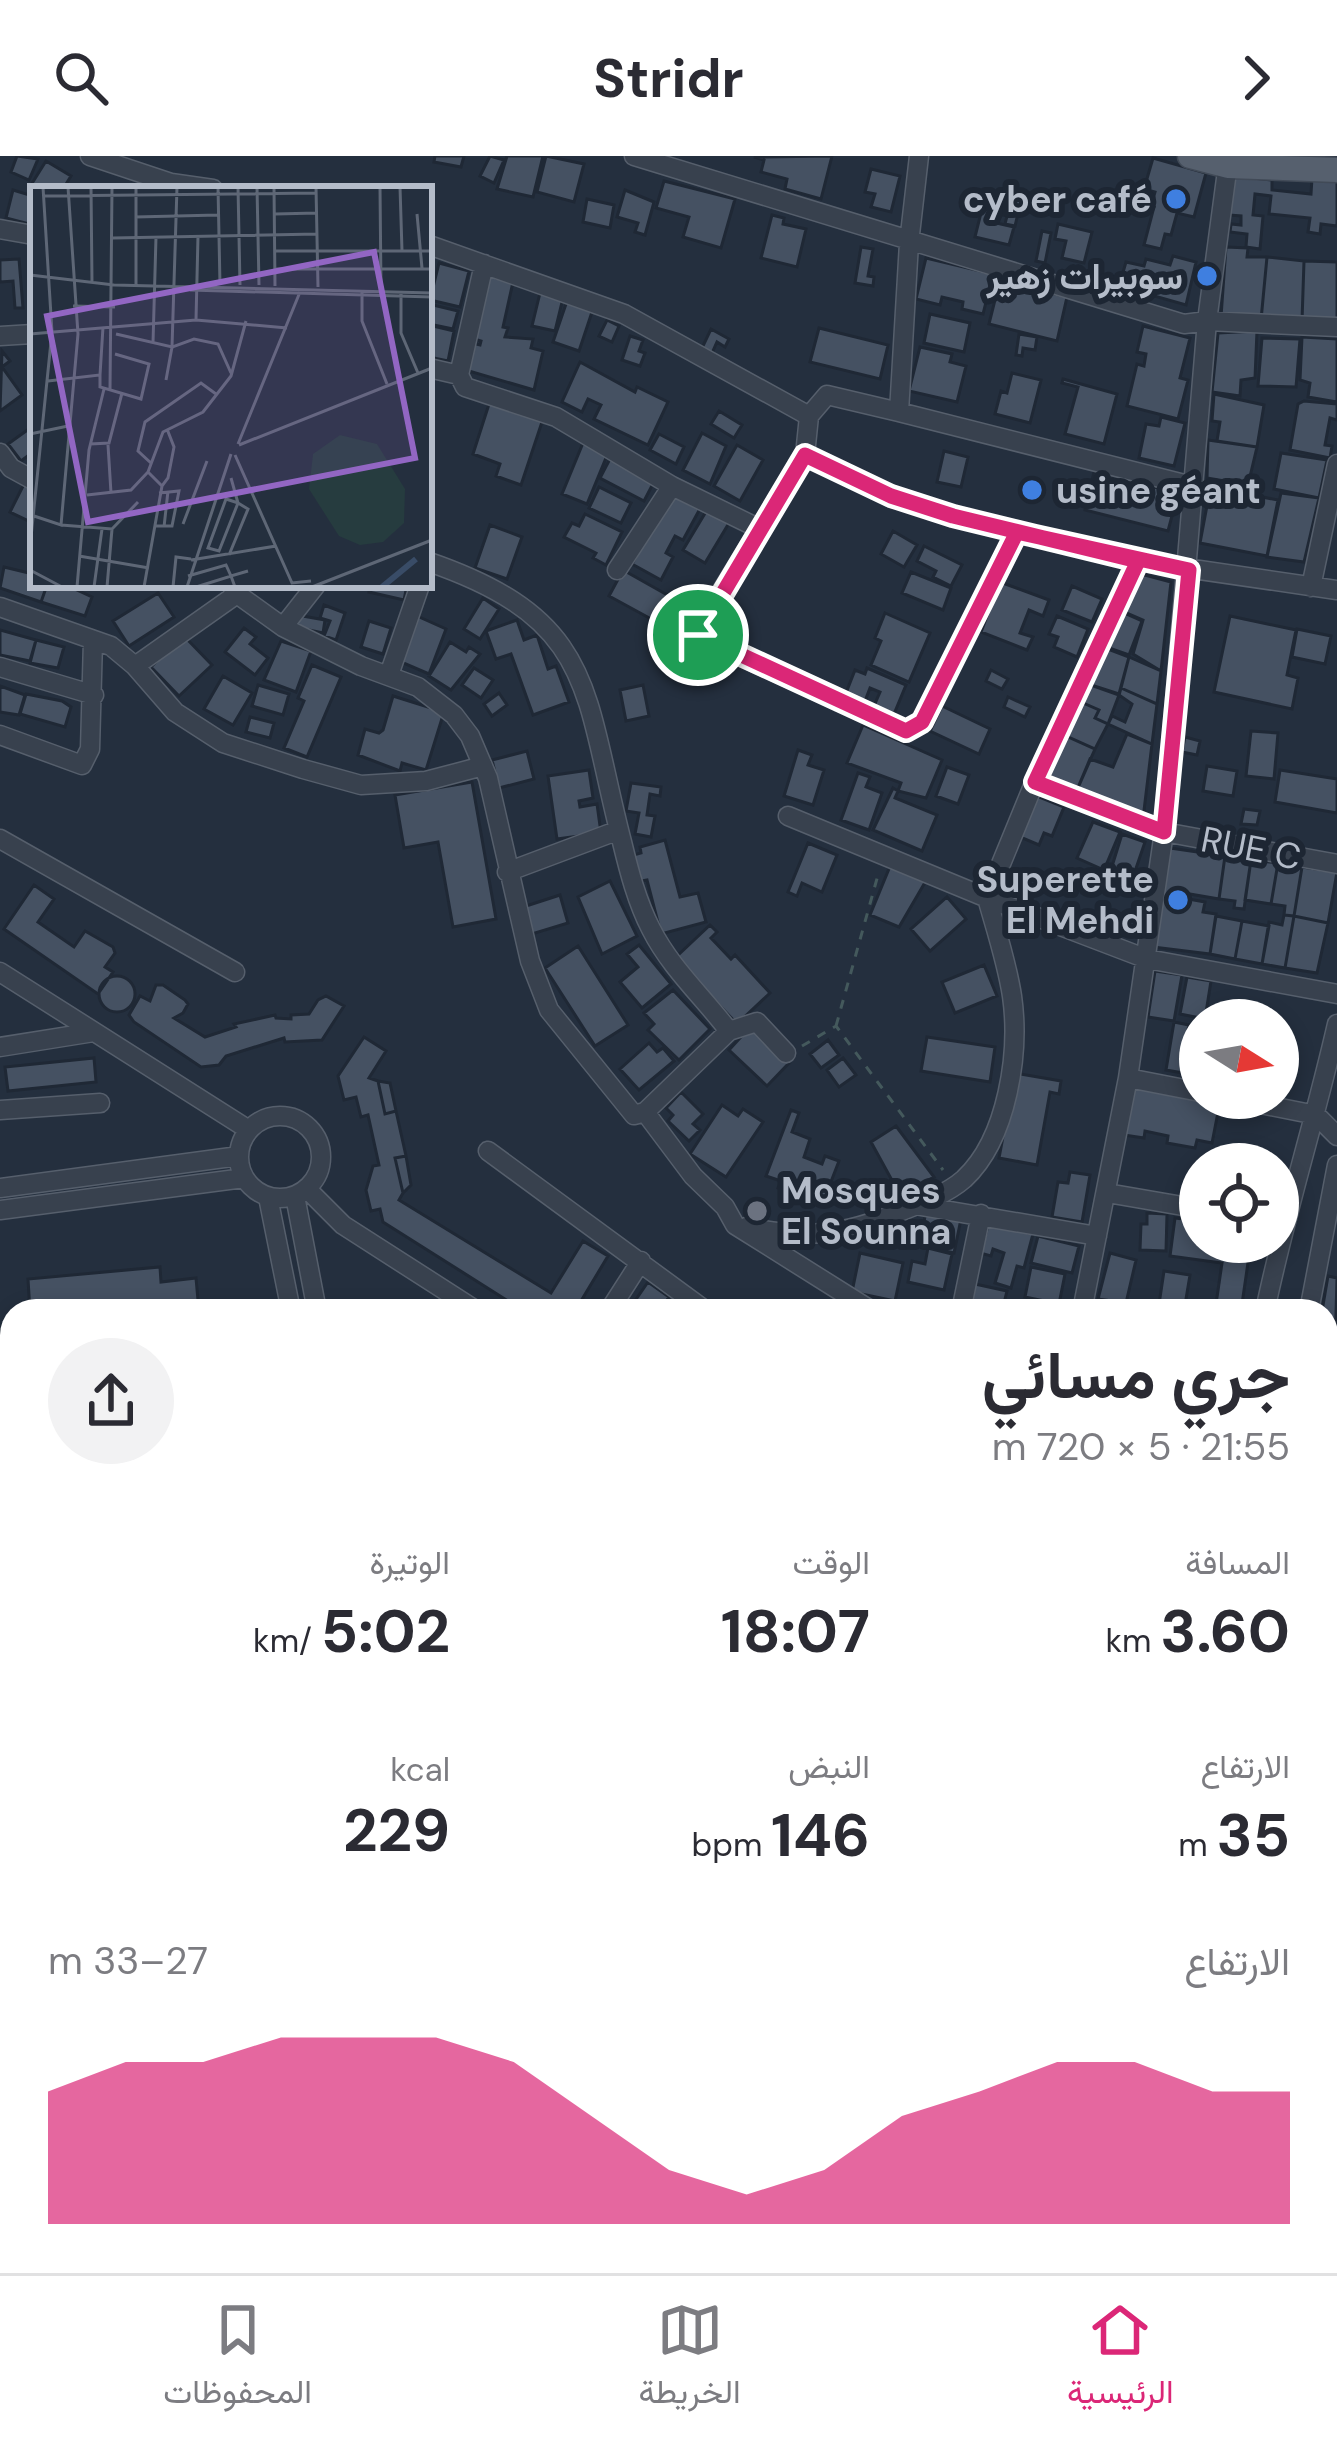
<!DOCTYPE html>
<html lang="ar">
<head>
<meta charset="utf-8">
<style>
	:root { --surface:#fff; --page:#f2f2f3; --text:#2b2b33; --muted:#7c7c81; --line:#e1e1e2; --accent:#db2777 }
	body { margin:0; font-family:"DM Sans",Vazirmatn,sans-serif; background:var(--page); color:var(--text); direction:rtl; height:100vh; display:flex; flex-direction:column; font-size:45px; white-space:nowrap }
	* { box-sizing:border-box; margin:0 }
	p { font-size:39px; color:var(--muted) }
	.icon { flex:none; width:66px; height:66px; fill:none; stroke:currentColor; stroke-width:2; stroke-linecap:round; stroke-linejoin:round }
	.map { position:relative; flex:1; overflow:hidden; direction:ltr }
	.panel { position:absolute; left:0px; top:1143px; width:1338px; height:975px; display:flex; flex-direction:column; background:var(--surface); border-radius:36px 36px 0 0; box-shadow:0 6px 18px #0003; direction:rtl }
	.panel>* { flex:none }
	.needle { width:78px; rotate:101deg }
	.controls { position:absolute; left:1179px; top:843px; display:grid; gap:24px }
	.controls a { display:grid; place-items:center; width:120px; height:120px; border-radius:50%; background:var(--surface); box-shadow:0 6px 18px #0003; font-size:60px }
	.pin { position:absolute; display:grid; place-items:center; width:102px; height:102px; color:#fff; margin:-51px; border:6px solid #fff; border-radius:50%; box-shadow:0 3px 12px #0007 }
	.round { display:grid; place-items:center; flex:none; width:126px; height:126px; border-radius:63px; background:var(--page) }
	.overview { display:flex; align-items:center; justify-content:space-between; height:204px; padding:0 48px }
	h1 { font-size:66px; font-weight:700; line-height:90px }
	.figures { display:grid; grid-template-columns:repeat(3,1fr); gap:18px; height:204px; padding:12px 48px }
	.figures div { display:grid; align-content:center }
	.figures b { font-size:60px; font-weight:700 }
	.figures small { font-size:33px; font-weight:400 }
	.figures p { font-size:33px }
	.chart { height:336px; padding:24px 48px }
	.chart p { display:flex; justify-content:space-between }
	.chart svg { width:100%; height:216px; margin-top:12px; fill:var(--accent); opacity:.7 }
	header { display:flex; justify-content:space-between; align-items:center; height:156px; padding:0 48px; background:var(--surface); font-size:54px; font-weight:700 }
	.menu { display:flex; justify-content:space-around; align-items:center; height:168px; border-top:3px solid var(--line); background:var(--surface); font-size:33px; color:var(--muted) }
	.menu a { display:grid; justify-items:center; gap:6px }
	.menu .on { color:var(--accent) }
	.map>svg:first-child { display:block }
	.green { fill:#263c3f }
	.building { fill:#455162; stroke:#1f2835; stroke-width:3 }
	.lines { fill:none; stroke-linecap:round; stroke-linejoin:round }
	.minor-casing { stroke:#565f6c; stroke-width:21 }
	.major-casing { stroke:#414a57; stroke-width:27 }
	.path { stroke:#44595c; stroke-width:3; stroke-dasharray:9 9; stroke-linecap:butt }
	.minor { stroke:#38414e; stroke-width:18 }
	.major { stroke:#56606e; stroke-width:24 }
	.route-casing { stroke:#fff; stroke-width:24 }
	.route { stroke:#db2777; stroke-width:15 }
	.shop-dot { fill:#3f7fe0; stroke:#1d2633; stroke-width:4.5 }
	.worship-dot { fill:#6b7280; stroke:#1d2633; stroke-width:4.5 }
	.labels { text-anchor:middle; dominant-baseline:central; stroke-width:12; stroke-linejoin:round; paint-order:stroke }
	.poi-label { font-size:36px; font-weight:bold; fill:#b4bcc9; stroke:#1d2633; text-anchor:end }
	.street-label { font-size:36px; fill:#b4bcc9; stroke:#1d2633 }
	.inset-river { fill:none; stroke:#394c67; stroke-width:6 }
	.inset-road { fill:none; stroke:#5e6776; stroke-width:3 }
	.view { fill:#9266c3; fill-opacity:0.15; stroke:#9266c3; stroke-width:6 }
	.inset-edge { fill:none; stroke:#b4bcc9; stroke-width:6 }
</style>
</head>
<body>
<header><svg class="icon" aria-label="forward" viewBox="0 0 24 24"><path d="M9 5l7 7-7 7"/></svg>Stridr<svg class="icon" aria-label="search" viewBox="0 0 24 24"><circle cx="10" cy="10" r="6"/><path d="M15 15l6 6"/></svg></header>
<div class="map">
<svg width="1337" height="2117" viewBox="0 0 1337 2117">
	<rect width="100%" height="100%" fill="#242f3e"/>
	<!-- green -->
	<path class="green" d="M 0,1420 L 12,1422 L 12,1952 L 0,1957 Z"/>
	<!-- building -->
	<path class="building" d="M 17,0 L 38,3 L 29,24 L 11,16 Z
		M 435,0 L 464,0 L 461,11 L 434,6 Z
		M 490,0 L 504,4 L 494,27 L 480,20 Z
		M 507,0 L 543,0 L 533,41 L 497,33 Z
		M 546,0 L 584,8 L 574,46 L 537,36 Z
		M 832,0 L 821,43 L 785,33 L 787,23 L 761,16 L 764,4 L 754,1 Z
		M 1153,2 L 1206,17 L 1194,61 L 1177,57 L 1171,79 L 1165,78 L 1161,93 L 1144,89 L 1154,51 L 1151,50 L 1155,36 L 1144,33 Z
		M 46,5 L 71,20 L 63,33 L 31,29 Z
		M 871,13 L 900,20 L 891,56 L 871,51 L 875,38 L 865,36 Z
		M 1233,20 L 1272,24 L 1272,34 L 1311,38 L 1312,22 L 1337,24 L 1337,70 L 1321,68 L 1320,78 L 1308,76 L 1310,62 L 1269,58 L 1271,40 L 1255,38 L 1253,59 L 1263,60 L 1260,93 L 1246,91 L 1247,78 L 1230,76 L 1231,68 L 1241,69 L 1241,60 L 1229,59 Z
		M 664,25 L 735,43 L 721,92 L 683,81 L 689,61 L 656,52 Z
		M 13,34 L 33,40 L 33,69 L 6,62 Z
		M 625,34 L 654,46 L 645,79 L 635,76 L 638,67 L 617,61 Z
		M 986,37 L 1021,45 L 1015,70 L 1005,68 L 1007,60 L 990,56 L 988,65 L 1014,71 L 1009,89 L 975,81 Z
		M 587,43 L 614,49 L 610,72 L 583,66 Z
		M 772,59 L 784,62 L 783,68 L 806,73 L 797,111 L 761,102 Z
		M 1058,68 L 1092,76 L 1084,107 L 1062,102 L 1066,85 L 1055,83 Z
		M 1042,75 L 1051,77 L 1045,107 L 1036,105 Z
		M 861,91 L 873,93 L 868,120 L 874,121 L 873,130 L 855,127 Z
		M 1226,91 L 1248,92 L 1247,101 L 1267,101 L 1261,164 L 1221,161 Z
		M 1173,100 L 1196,106 L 1186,149 L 1119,130 L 1126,106 L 1144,110 L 1146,103 L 1170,109 Z
		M 1267,101 L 1304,105 L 1302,165 L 1261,164 Z
		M 926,102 L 993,118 L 983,158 L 962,153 L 963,146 L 942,141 L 940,149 L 916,143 Z
		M 19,103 L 23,152 L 15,152 L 13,125 L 0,126 L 0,104 Z
		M 1304,105 L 1337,106 L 1337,167 L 1302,165 Z
		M 439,107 L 469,115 L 460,151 L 430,144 Z
		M 485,119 L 513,126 L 503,171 L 508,172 L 505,181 L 533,183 L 531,192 L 543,195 L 534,234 L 462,213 L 468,186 L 480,189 L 481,185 L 471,182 Z
		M 1000,124 L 1067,141 L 1057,185 L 989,168 Z
		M 540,137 L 563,142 L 555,175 L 532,170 Z
		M 567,145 L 593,153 L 579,195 L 553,186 Z
		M 429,148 L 458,155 L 453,173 L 429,168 Z
		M 930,158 L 970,167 L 964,196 L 924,187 Z
		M 607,164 L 619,170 L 612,186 L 599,180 Z
		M 429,169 L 454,175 L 448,205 L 429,201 Z
		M 1143,170 L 1190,182 L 1180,222 L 1188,224 L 1178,263 L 1127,250 L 1137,208 L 1144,210 L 1146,198 L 1137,196 Z
		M 819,172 L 888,189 L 880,223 L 810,206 Z
		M 711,173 L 729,183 L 725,191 L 717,186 L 712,197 L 702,192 Z
		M 1257,175 L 1255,222 L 1241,224 L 1240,240 L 1212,236 L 1218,177 Z
		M 1019,178 L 1037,181 L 1035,194 L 1023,192 L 1022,200 L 1016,199 Z
		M 630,180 L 643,184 L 639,195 L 645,197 L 640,210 L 622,204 Z
		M 1302,181 L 1337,183 L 1337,246 L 1308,241 L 1310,227 L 1300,224 Z
		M 1262,182 L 1300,183 L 1296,231 L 1258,230 Z
		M 920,191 L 952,198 L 950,206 L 966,210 L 957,246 L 909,235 Z
		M 2,195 L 10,205 L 2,211 L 22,239 L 0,255 Z
		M 580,206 L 635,236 L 637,231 L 668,246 L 648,289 L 594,263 L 601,249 L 588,243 L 582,256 L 562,246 Z
		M 1012,217 L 1041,224 L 1030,267 L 995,258 L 1001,235 L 1007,237 Z
		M 1063,223 L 1117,238 L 1104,288 L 1065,278 L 1078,231 L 1062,227 Z
		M 1214,238 L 1264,249 L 1257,291 L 1217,285 L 1220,266 L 1212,265 Z
		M 490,245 L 543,263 L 521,329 L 496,320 L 500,308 L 473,298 Z
		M 1304,245 L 1337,248 L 1337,264 L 1330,262 L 1325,289 L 1332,290 L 1330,302 L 1290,294 L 1298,248 Z
		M 719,255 L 742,269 L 734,282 L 711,268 Z
		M 1161,261 L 1185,267 L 1174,310 L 1139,302 L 1146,268 L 1159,270 Z
		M 33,270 L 33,296 L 21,305 L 8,288 Z
		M 702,277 L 726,290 L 710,328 L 683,314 Z
		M 659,278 L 684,291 L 676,308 L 650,294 Z
		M 1208,284 L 1257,291 L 1248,329 L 1207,322 Z
		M 583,287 L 608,297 L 587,348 L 562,338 Z
		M 737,289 L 763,304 L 740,345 L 714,330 Z
		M 944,295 L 968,301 L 961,331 L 937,326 Z
		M 1281,297 L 1327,304 L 1319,342 L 1274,333 Z
		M 612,299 L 656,322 L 644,345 L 600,322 Z
		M 1094,316 L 1178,337 L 1168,375 L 1085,354 Z
		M 1212,323 L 1231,327 L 1230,335 L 1278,344 L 1267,400 L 1200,387 Z
		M 25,326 L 33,330 L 33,367 L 10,356 Z
		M 599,331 L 631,347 L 621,367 L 589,352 Z
		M 672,333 L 702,349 L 683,384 L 675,380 L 666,397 L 673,401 L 661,424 L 632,408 Z
		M 1281,337 L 1319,342 L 1304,406 L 1267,401 Z
		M 707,354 L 729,367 L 705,407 L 683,394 Z
		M 585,358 L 622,376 L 606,409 L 593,402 L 596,397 L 564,381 L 572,367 L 579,370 Z
		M 490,369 L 522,381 L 507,423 L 475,412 Z
		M 893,375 L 917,389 L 904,411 L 881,398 Z
		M 924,390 L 962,409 L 951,430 L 933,421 L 936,415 L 917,405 Z
		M 4,411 L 33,418 L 33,429 L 47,429 L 41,446 L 0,432 Z
		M 623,414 L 678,445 L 664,470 L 609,440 Z
		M 911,416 L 951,432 L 943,454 L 902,437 Z
		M 1141,418 L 1171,426 L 1161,515 L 1133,498 L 1143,464 L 1124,456 Z
		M 1000,426 L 1049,444 L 1043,460 L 1029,454 L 1020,477 L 1033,481 L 1027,494 L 981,476 Z
		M 47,429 L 66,429 L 92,441 L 85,460 L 41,446 Z
		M 370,429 L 407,429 L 404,444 L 369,436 Z
		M 1072,430 L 1102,443 L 1092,466 L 1062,454 Z
		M 158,437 L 174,461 L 129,490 L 113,465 Z
		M 483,442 L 499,453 L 480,483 L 464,473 Z
		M 324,449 L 345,457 L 336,484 L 324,480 L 330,465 L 320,462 Z
		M 885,457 L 930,477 L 909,526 L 871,509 L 881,485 L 875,482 Z
		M 1124,457 L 1142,465 L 1129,499 L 1109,492 Z
		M 297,459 L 325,464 L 323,477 L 295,471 Z
		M 417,460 L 446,473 L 429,518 L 401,506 Z
		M 1057,460 L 1088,473 L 1077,501 L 1054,491 L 1058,481 L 1049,478 Z
		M 1230,460 L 1296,474 L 1287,519 L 1298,522 L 1292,553 L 1214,536 Z
		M 517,464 L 524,484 L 537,479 L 548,513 L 556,510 L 569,546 L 533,559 L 511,498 L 496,503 L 486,475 Z
		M 369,465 L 391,472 L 383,498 L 361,491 Z
		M 244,472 L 256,481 L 250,488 L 268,502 L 255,519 L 225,496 Z
		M 1297,473 L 1331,480 L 1325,508 L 1292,501 Z
		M 0,474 L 36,484 L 30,505 L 0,499 Z
		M 183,479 L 212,509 L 179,540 L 151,511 Z
		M 36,484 L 64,491 L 58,512 L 30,507 Z
		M 281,485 L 311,495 L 296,536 L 264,524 Z
		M 450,486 L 466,496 L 469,491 L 480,498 L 451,534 L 429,520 Z
		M 1108,493 L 1129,501 L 1119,538 L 1088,528 Z
		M 1129,501 L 1161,515 L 1157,548 L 1121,532 Z
		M 312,509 L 341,521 L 307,601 L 284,592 L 304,545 L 298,542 Z
		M 474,512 L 493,524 L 481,542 L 462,529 Z
		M 867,512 L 906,529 L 894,558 L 874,550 L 880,536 L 870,532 L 865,545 L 846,537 L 855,514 L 865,518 Z
		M 991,514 L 1008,523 L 1002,533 L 986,525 Z
		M 223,520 L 252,537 L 233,569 L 204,553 Z
		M 1088,528 L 1119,539 L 1108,568 L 1095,562 L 1099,554 L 1081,546 Z
		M 258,529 L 289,538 L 283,559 L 252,550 Z
		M 643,529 L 649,560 L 626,565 L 620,534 Z
		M 0,530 L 25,539 L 19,559 L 0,556 Z
		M 1121,532 L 1157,548 L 1152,588 L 1108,568 L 1112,560 L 1125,566 L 1132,548 L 1119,539 Z
		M 499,537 L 507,549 L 492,560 L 484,548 Z
		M 26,538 L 62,545 L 71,551 L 65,571 L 20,558 Z
		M 393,540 L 444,556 L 426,614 L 402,607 L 400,615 L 358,599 L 365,573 L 379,577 L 383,574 Z
		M 1008,541 L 1030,551 L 1025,561 L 1004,551 Z
		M 1081,546 L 1099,554 L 1095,562 L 1108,568 L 1095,593 L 1064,579 Z
		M 942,550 L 990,573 L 979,598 L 930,575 Z
		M 250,561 L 274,567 L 270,582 L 246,576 Z
		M 863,569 L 942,604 L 926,642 L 898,635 L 901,627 L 847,607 Z
		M 1251,575 L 1278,577 L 1274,623 L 1246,620 Z
		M 1127,578 L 1152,588 L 1143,663 L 1077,634 L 1090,603 L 1113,611 Z
		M 1064,579 L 1095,593 L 1077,634 L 1053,627 L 1049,616 Z
		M 1185,581 L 1200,585 L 1197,599 L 1182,596 Z
		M 798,594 L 812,599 L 808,609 L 824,614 L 813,649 L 784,640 Z
		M 527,595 L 534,623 L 499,632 L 492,604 Z
		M 1207,610 L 1237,615 L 1233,640 L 1203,635 Z
		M 947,611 L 969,619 L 958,648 L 936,640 Z
		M 589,614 L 593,642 L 579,645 L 580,651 L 597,648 L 601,677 L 557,683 L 548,620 Z
		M 1280,614 L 1337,623 L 1337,657 L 1275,646 Z
		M 858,617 L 870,621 L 866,631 L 882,637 L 869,674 L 841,664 Z
		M 472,626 L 496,763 L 453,771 L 438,686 L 404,692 L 395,639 Z
		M 631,627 L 661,631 L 660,640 L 650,638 L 647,659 L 655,660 L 651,681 L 635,678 L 639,657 L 626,655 Z
		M 893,632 L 898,635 L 895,642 L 937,659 L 922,695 L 873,674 Z
		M 1037,640 L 1064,651 L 1052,680 L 1044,677 L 1039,689 L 1020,681 Z
		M 1244,653 L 1260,655 L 1257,669 L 1241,668 Z
		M 1093,666 L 1120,676 L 1104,714 L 1077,702 Z
		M 1122,678 L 1145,686 L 1131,727 L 1109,720 Z
		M 665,684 L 680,741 L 698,737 L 706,766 L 661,778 L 647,724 L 636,726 L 630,700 L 641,697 L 640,691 Z
		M 808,687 L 837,699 L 822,736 L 802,727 L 797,740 L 788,736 Z
		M 1170,692 L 1225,700 L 1219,743 L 1184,737 L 1183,742 L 1205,746 L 1203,756 L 1216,758 L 1210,798 L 1153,791 Z
		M 1225,700 L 1251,704 L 1244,753 L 1234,752 L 1235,745 L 1219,743 Z
		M 1251,704 L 1278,707 L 1271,748 L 1245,744 Z
		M 1278,707 L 1302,711 L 1294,760 L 1284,759 L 1285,750 L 1271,748 Z
		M 891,708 L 927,723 L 899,771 L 870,759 Z
		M 1302,711 L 1337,716 L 1328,767 L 1294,760 Z
		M 610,725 L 637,780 L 602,798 L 578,741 Z
		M 34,729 L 54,743 L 38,766 L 74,791 L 85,775 L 113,791 L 115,797 L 105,811 L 113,816 L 98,838 L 4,773 Z
		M 560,739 L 568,767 L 532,778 L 523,751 Z
		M 947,741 L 966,763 L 930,795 L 911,773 Z
		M 1284,759 L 1294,760 L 1285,812 L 1262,808 L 1269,766 L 1282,769 Z
		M 1216,760 L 1242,765 L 1235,803 L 1210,798 Z
		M 1294,760 L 1328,767 L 1317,817 L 1285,812 Z
		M 1242,765 L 1269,770 L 1262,808 L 1235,803 Z
		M 710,769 L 717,776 L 711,782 L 731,803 L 735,799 L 770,837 L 737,868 L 675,802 Z
		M 639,789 L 671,828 L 642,852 L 620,826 L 638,811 L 627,798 Z
		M 578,790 L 628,869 L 595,890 L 545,812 Z
		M 984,809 L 997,840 L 955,857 L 942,826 Z
		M 1155,815 L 1182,819 L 1174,865 L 1148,861 Z
		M99 838a18 18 0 1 1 36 0a18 18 0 1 1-36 0Z
		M 1187,821 L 1211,825 L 1205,863 L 1180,858 Z
		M 156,829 L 163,829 L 185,844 L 188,848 L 183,857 L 174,862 L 205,881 L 236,871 L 234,868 L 275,859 L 276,862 L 291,863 L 291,859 L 309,858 L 318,844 L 326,840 L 344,850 L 322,884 L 285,886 L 284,882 L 226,900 L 219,909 L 201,911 L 134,866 L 129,859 L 140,840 L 150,845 Z
		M 673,834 L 710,873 L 679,904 L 648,874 L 654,868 L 644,857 Z
		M 1174,866 L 1189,869 L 1187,878 L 1200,880 L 1200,920 L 1166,914 Z
		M 750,871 L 789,907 L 767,930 L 729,894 Z
		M 364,881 L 386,895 L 369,922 L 378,925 L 385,958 L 396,955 L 406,1000 L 395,1002 L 403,1037 L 399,1044 L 551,1137 L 583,1085 L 608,1100 L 575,1155 L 524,1155 L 383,1066 L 380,1053 L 371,1055 L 366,1034 L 373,1010 L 379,1009 L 368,959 L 361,961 L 356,941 L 344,944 L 338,920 Z
		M 927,881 L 995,891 L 990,926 L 921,915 Z
		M 828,884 L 839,899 L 821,912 L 810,898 Z
		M 649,887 L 657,896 L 663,892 L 674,905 L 639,934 L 620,913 Z
		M 94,902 L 96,926 L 8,935 L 5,911 Z
		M 843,902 L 856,919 L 839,931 L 827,914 Z
		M 1015,917 L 1061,925 L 1059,938 L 1050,936 L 1037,1009 L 999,1002 Z
		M 378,925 L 390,927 L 396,955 L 385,958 Z
		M 1132,930 L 1220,946 L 1212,987 L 1197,984 L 1195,992 L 1167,987 L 1168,980 L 1145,975 L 1144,982 L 1124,979 Z
		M 681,936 L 703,958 L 693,968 L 700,974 L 689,985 L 668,965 L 673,959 L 666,952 Z
		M 722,949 L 738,960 L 743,953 L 763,966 L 726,1021 L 690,998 Z
		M 791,954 L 799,957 L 792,976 L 810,983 L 804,1001 L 822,1008 L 825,1000 L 839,1005 L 822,1049 L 778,1032 L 781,1025 L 766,1020 Z
		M 896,970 L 934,1021 L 900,1039 L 871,986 Z
		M 406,1000 L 411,1029 L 403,1037 L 395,1002 Z
		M 1070,1016 L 1090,1019 L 1082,1066 L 1052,1061 L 1058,1026 L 1068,1027 Z
		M 926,1056 L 961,1063 L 954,1097 L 919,1089 Z
		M 1147,1057 L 1167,1058 L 1166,1095 L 1140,1094 L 1141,1068 L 1147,1068 Z
		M 1175,1062 L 1200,1065 L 1200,1086 L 1251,1086 L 1241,1155 L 1215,1155 L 1222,1107 L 1170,1100 Z
		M 989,1067 L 1033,1078 L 1024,1112 L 1017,1110 L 1011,1132 L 995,1127 L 1004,1097 L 993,1093 L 991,1100 L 980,1097 Z
		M 1038,1080 L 1079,1090 L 1072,1117 L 1031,1107 Z
		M 928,1092 L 952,1098 L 944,1134 L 908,1126 L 912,1105 L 925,1108 Z
		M 860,1097 L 903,1107 L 895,1145 L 852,1136 Z
		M 1110,1097 L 1136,1104 L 1126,1147 L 1098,1143 Z
		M 160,1111 L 161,1126 L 196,1122 L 199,1155 L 30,1155 L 28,1123 Z
		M 1031,1111 L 1065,1118 L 1059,1148 L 1025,1141 Z
		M 1164,1115 L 1190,1119 L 1184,1155 L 1158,1155 Z
		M 1328,1120 L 1337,1122 L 1334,1228 L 1326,1226 L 1326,1155 L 1322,1155 Z
		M 648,1126 L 669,1141 L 659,1155 L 628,1155 Z
		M 975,1128 L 1007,1135 L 1002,1155 L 966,1148 Z
		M 12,1171 L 12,1265 L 6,1265 L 0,1173 Z
		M 0,1487 L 12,1489 L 12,1533 L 0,1530 Z
		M 1326,1654 L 1337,1656 L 1337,1691 L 1326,1689 Z
		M 12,1842 L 12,1893 L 0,1897 L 0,1847 Z
		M 1326,1896 L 1337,1898 L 1337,1931 L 1326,1928 Z
		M 1326,1931 L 1337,1933 L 1337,1969 L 1326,1966 Z
		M 1326,2001 L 1336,2003 L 1332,2020 L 1337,2021 L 1337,2037 L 1326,2035 Z
		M 167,2106 L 358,2106 L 359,2117 L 333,2117 L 333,2110 L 282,2117 L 153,2117 L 152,2108 Z
		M 1285,2106 L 1322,2106 L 1320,2117 L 1283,2117 Z"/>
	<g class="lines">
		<!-- minor casing -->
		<g class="minor-casing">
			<path id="minor" d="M 90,0 L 171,27 L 213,33
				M 634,0 L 1184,168 L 1207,165 L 1337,171
				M 919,0 L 909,87 L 899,256 L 1196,331
				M 0,73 L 33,79
				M 429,89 L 624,158 L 809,260
				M 484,108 L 459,219 L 465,231 L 556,261 L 672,330 L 760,373
				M 0,180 L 33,178
				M 429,212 L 459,219
				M 899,256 L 827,239 L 809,260 L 805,299 L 699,472 L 702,483 L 906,575 L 922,566 L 1017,376
				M 0,297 L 11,312 L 33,324
				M 805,299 L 891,341 L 953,360 L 1138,405 L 1337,434
				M 1138,405 L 1035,625 L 987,742 L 1147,803 L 1337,838
				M 429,406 C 597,464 583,536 622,686 C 629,715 637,746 651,773 C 670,811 703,841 729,875 L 645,956
				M 617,414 L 672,330
				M 231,429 L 237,438 L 283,471 L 361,510 L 418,531 L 454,559 L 470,580 L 488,622 L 530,805 L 549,854 L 634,959 L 645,956 L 693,1020 L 725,1051 L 735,1069 L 872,1155
				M 1311,431 L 1337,308
				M 237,438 L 135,510 L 175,556 L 223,587 L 303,613 L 361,629 L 426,625 L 483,610
				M 0,451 L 111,490 L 135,510
				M 283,471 L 316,429
				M 0,511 L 94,539
				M 389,519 L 420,429
				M 0,579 L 82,609 L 90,593 L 93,484
				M 1035,625 L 1164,676 L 1337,708
				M 0,683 L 235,816
				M 507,716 L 619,674
				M 0,816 L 249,974
				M 729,875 L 757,866 L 786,897
				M 0,891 L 94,876
				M 1128,922 L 1200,936
				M 1230,942 L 1316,959 L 1337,980
				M 0,954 L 100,947
				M239 1001a41 41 0 1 1 82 0a41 41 0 1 1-82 0Z
				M 488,995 L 706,1155
				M 0,1032 L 239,1000
				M 307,1033 L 343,1069 L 477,1155
				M 1107,1037 L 1200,1053
				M 295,1040 L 317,1155
				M 268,1041 L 291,1155
				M 915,1049 L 1097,1080
				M 0,1054 L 244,1022
				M 746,1071 C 805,1083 843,1080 899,1056 C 920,1048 947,1038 964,1023 C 1008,982 1020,896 1012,840 C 1007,807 996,774 987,742 L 788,660
				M 609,1155 L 641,1105
				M 961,1155 L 981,1058
				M 1082,1155 L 1128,922 L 1164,676 L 1207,165 L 1229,0
				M 1265,1155 C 1285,1058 1315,965 1337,868
				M 1309,1155 L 1337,1009
				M 1326,1242 L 1337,1244
				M 1326,1365 L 1337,1367
				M 1326,1473 L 1337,1474
				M 1326,1626 L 1337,1565
				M 1326,1748 L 1337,1750
				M 480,2106 L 482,2117
				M 500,2106 L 502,2117
				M 1106,2113 L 1124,2117
				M 1071,2117 L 1074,2106
				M 1238,2117 L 1240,2106"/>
		</g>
		<!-- major casing -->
		<g class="major-casing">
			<path id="major" d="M 1190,0 L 1228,10 L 1337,14"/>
		</g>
		<!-- path -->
		<path class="path" d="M 836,870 L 878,719
			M 802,890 L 836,870 L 943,1014"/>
		<!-- minor -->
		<use href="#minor" class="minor"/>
		<!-- major -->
		<use href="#major" class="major"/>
	</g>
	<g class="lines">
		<!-- route casing -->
		<g class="route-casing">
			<path id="route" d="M 698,479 L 805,299 L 891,340 L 953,360 L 1138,405 L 1035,626 L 1164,676 L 1189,414 L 1017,376 L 922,566 L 906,575 L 698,479"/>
		</g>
		<!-- route -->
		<use href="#route" class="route"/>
	</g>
	<!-- markers -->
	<g class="shop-dot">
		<circle cx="1176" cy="43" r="12"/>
		<circle cx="1207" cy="120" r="12"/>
		<circle cx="1032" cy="334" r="12"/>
		<circle cx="1178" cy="744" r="12"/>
	</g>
	<circle class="worship-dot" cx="757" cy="1055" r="12"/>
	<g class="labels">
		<!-- poi labels -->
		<g class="poi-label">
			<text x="1152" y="43">cyber café</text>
			<text x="1183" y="120">سوبيرات زهير</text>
			<text x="1056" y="334" text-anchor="start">usine géant</text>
			<text x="1154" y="723">Superette<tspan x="1154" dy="41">El Mehdi</tspan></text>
			<text x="781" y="1034" text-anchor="start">Mosques<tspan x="781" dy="41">El Sounna</tspan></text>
		</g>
		<!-- street labels -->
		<g class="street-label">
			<text transform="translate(1251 692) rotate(11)">RUE C</text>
		</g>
	</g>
	<!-- overview -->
	<g transform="translate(30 30)">
		<rect width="402" height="402" fill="#242f3e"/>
		<path d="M 310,249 L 347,258 L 375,303 L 374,337 L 353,356 L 330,359 L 309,350 L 279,303 L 283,268 Z" fill="#263c3f"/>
		<path class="inset-river" d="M 352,401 L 386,373"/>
		<path class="inset-road" d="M 61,1 L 62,96M 188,1 L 190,99M 208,1 L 210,99M 227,1 L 229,99M 244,1 L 245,100M 286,1 L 288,101M 350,1 L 351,102M 370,1 L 372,65M 13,10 L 286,7M 245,28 L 287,27M 387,28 L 392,82M 105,31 L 188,29M 83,52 L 287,48M 245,65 L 402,65M 245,83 L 402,83M 0,89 L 84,99 L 402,107M 106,99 L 106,1M 160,104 L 402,111M 332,106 L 332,135 L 357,198M 371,108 L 371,147 L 388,187M 43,120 L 85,121M 166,134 L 168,50M 0,148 L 166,134 L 257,142M 86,148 L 142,161 L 147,1M 123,157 L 126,51M 70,189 L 70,201 L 111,213 L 119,178 L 85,168M 136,194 L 142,161 L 164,153 L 188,158 L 201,187M 18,195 L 70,189 L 73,141M 80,203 L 82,1M 0,248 L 38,240M 60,258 L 79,257 L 92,207M 208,258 L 270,106M 78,259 L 81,307M 209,259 L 402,182M 205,269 L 262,397 L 281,395M 122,278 L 108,265 L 115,236 L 171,197 L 186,208M 118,286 L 132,300 L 138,292 L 144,261 L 137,243M 57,309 L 101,304 L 118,286 L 133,246 L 173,226 L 201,190 L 216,135M 4,330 L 31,339 L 48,148 L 38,1M 153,338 L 177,275M 31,339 L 82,343 L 108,316M 125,340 L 142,340 L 149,305 L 129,307M 134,341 L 138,305M 0,361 L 22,146 L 13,1M 199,369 L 218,323 L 208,317 L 189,365 L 178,362 L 196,313 L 208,317 L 201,292M 49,370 L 119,382M 161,374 L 246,360M 0,384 L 32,401M 158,390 L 196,379 L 201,390 L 218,385M 47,401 L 59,264 L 74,203M 64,401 L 72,343M 77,401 L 82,343M 114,401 L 132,300M 143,401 L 146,371 L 161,373M 157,401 L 201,268M 166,401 L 201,390 L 205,401M 282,401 L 402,354"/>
		<path class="view" d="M 344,66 L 385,272 L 58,336 L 17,130 Z"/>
		<rect width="402" height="402" class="inset-edge"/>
	</g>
</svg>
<div class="controls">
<a><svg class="needle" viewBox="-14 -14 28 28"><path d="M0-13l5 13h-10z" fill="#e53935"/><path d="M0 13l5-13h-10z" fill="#7c7c81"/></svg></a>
<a><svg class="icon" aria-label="locate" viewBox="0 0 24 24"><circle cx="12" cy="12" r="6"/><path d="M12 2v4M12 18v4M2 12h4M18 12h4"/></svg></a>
</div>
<div class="pin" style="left:698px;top:479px;background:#1e9e55"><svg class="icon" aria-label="arrive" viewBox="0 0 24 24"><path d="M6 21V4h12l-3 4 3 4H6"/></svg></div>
<section class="panel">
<div class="overview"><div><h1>جري مسائي</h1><p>21:55 · 5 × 720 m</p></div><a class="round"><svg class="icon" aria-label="share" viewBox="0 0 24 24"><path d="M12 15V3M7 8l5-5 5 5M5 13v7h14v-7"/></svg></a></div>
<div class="figures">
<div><p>المسافة</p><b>3.60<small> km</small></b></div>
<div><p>الوقت</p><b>18:07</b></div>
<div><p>الوتيرة</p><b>5:02<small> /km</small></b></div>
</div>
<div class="figures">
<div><p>الارتفاع</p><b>35<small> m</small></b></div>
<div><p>النبض</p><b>146<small> bpm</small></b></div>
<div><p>kcal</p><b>229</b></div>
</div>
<div class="chart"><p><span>الارتفاع</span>27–33 m</p>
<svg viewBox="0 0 160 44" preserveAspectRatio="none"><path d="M0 44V17L10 11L20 11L30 6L40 6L50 6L60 11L70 22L80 33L90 38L100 33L110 22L120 17L130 11L140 11L150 17L160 17V44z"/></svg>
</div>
</section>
</div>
<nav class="menu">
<a class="on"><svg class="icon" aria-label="home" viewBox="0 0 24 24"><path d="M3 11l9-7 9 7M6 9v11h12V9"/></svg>الرئيسية</a>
<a><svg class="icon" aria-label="map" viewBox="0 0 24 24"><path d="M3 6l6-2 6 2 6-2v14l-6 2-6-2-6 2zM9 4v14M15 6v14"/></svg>الخريطة</a>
<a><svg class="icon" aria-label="saved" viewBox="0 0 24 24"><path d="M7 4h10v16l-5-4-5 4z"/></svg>المحفوظات</a>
</nav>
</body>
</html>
